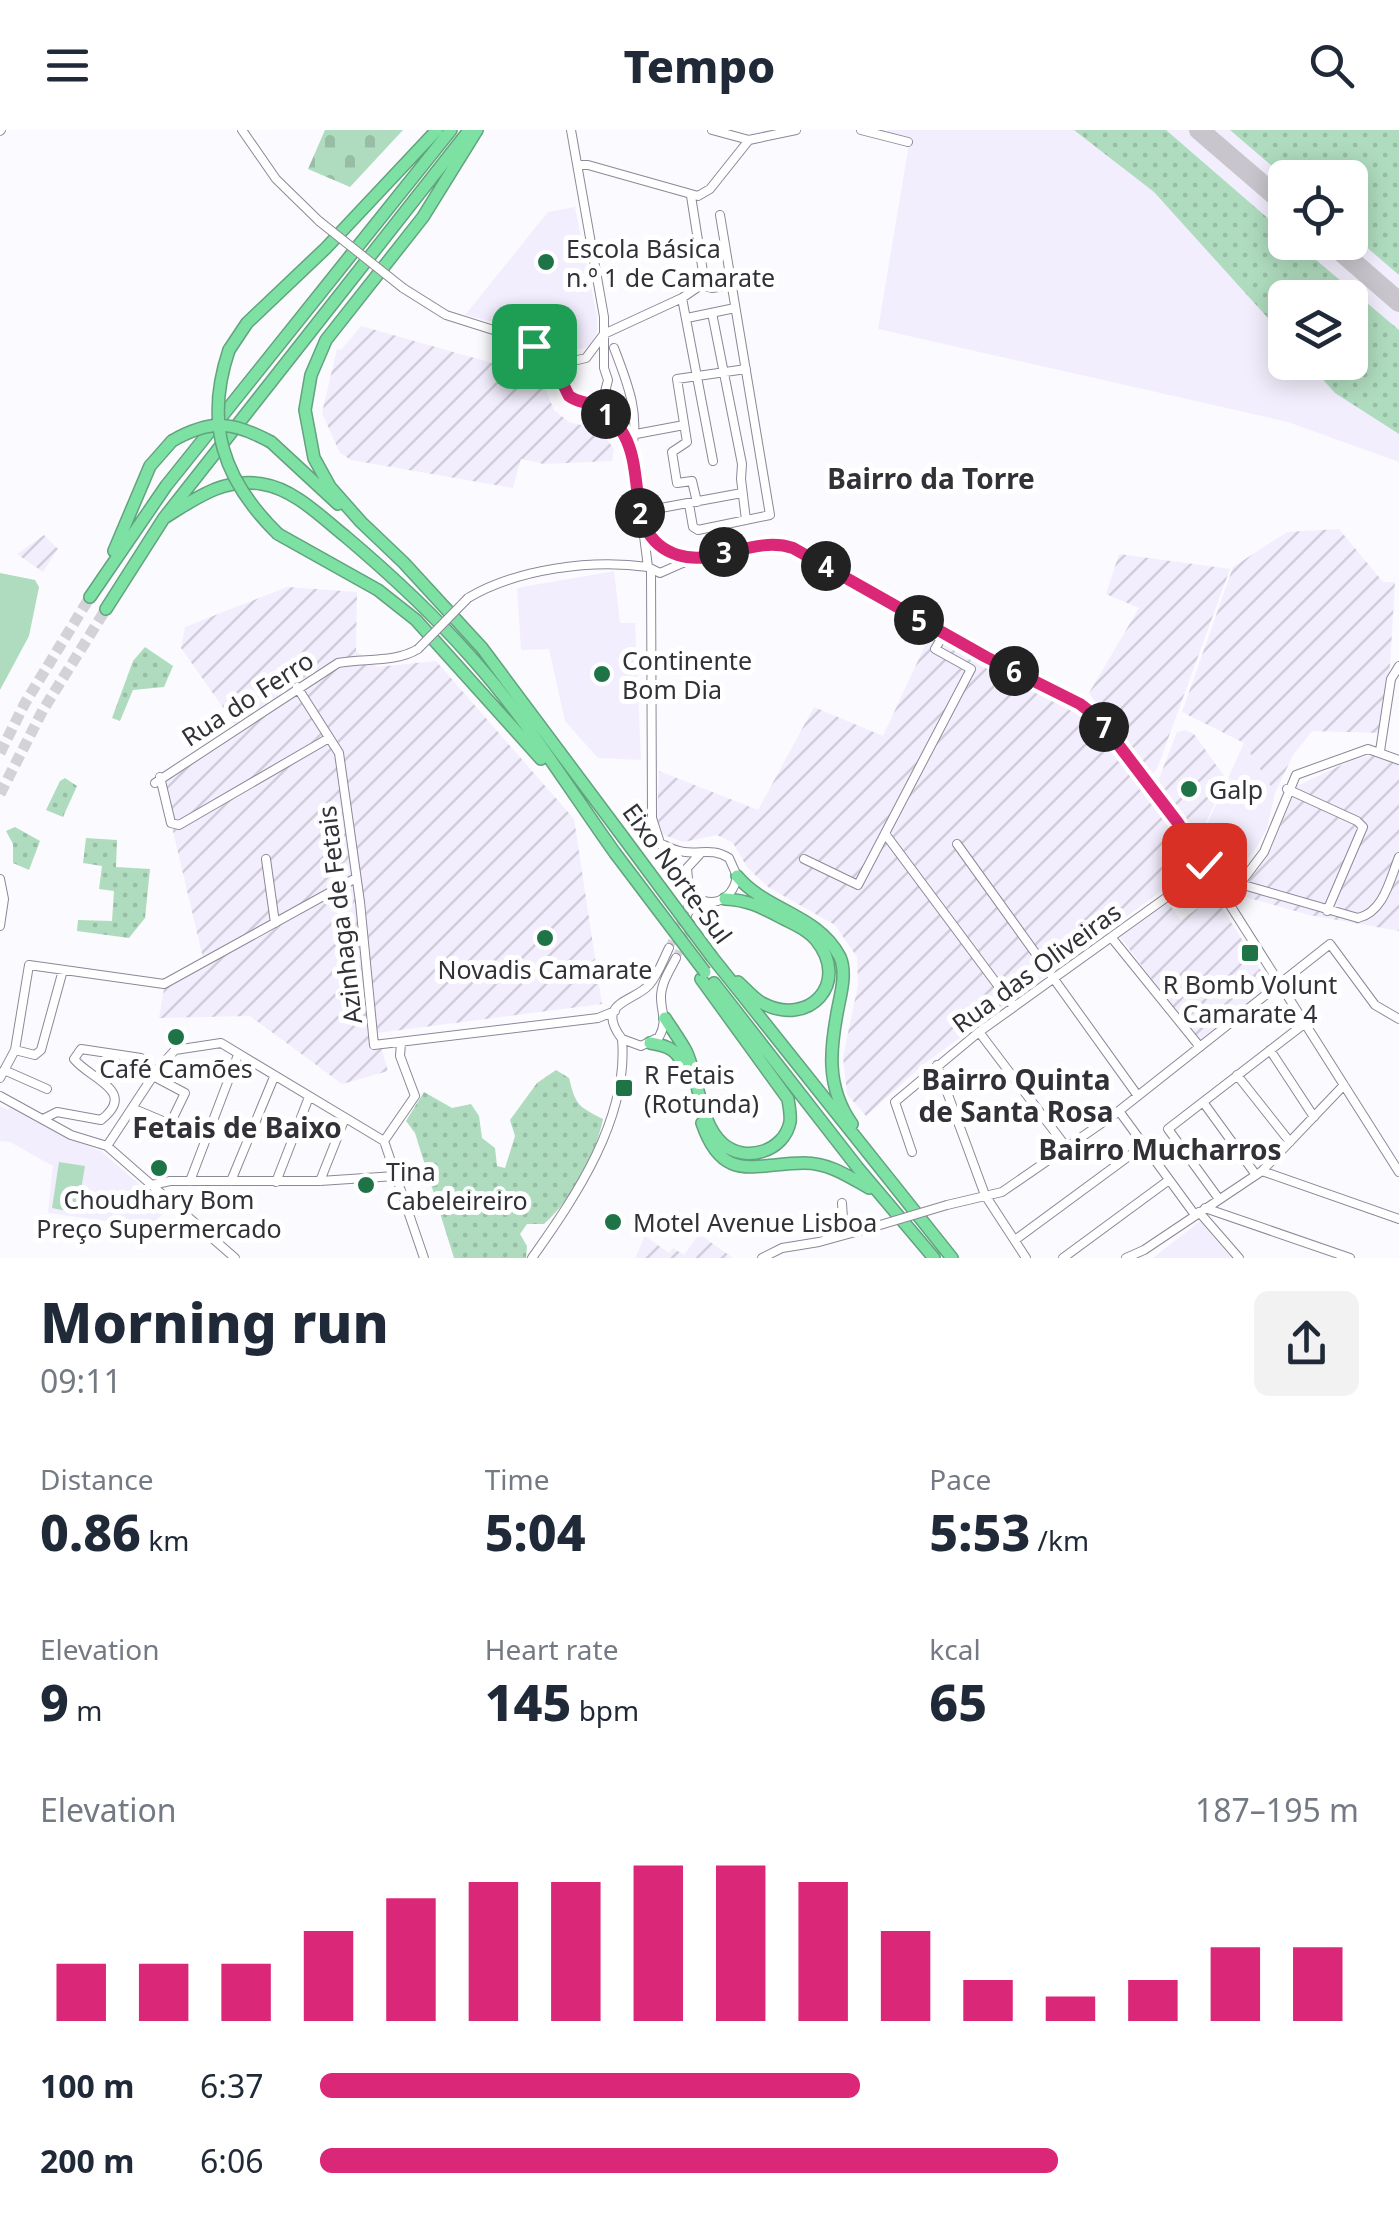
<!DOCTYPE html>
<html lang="en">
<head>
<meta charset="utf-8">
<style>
	:root { --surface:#fff; --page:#f2f2f3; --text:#1f2937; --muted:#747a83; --accent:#db2777 }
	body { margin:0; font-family:"Noto Sans",sans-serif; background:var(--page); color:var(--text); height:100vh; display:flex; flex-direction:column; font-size:38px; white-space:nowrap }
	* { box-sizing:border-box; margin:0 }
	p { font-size:32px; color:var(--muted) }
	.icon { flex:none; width:55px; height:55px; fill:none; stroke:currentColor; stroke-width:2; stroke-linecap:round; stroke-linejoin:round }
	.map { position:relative; height:1128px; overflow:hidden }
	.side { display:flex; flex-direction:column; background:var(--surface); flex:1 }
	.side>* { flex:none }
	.controls { position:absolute; left:1268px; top:30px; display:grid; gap:20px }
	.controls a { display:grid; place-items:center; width:100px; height:100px; border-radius:15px; background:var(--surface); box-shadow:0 5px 25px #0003; font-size:50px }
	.pin { position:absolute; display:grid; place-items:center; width:85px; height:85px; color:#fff; margin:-42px; border-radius:20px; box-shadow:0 5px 15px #0006 }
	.km { position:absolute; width:50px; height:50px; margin:-25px; border-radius:50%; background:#222; color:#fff; font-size:28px; line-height:50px; text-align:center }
	.round { display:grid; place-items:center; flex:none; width:105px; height:105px; border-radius:15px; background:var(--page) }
	.summary { display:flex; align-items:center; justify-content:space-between; height:170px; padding:0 40px }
	h1 { font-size:55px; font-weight:800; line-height:75px }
	.metrics { display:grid; grid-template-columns:repeat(3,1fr); gap:15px; height:170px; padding:10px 40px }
	.metrics div { display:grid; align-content:center }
	.metrics b { font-size:50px; font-weight:800 }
	.metrics small { font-size:28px; font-weight:400 }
	.metrics p { font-size:28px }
	.chart { height:280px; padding:20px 40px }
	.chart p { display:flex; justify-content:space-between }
	.chart svg { width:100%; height:180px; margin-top:10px; stroke:var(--accent); stroke-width:6 }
	ul { padding:0 40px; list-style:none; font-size:32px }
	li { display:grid; grid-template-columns:160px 120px 1fr; align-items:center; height:75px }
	li i { height:25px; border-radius:12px; background:var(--accent) }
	header { display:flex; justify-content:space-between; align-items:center; height:130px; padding:0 40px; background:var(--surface); font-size:45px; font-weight:800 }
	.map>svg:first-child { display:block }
	.built { fill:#f3eefd; fill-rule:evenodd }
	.industrial { fill:url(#industrial-furrows) }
	.grass { fill:url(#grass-dots) }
	.cemetery { fill:url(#cemetery-stones) }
	.pitch { fill:#afdcbe }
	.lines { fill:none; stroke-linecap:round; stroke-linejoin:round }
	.taxiway { stroke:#c8c6cc; stroke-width:20 }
	.minor-tunnel { stroke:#d3d2d6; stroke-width:8; stroke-dasharray:8 4; stroke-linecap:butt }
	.highway-tunnel { stroke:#d3d2d6; stroke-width:11; stroke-dasharray:11 5.5; stroke-linecap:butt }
	.minor-casing { stroke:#8d8798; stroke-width:10 }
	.highway-casing { stroke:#62a37e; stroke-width:14 }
	.minor { stroke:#fff; stroke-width:8 }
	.highway { stroke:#7ce1a3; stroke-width:11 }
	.minor-bridge-casing { stroke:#8d8798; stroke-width:10; stroke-linecap:butt }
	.highway-bridge-casing { stroke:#62a37e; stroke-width:14; stroke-linecap:butt }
	.minor-bridge { stroke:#fff; stroke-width:8 }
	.highway-bridge { stroke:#7ce1a3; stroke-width:11 }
	.route-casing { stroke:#fff; stroke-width:20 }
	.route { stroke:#db2777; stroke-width:12 }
	.poi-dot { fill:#1e7447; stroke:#fff; stroke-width:4 }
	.labels { text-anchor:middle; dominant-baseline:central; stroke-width:10; stroke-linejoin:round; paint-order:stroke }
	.poi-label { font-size:25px; fill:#333138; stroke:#fff; text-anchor:start }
	.street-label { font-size:25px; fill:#333138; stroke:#fff }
	.neighbourhood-label { font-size:28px; font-weight:bold; fill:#333138; stroke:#fff }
</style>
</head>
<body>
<header><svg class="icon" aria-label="menu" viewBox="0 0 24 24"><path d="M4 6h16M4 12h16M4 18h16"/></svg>Tempo<svg class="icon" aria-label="search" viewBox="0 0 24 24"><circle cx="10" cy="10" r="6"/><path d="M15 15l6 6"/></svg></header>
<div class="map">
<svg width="1399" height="1128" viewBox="0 0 1399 1128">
	<defs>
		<pattern id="industrial-furrows" width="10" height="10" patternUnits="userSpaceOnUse" patternTransform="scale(2.5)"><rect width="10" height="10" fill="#f3eefd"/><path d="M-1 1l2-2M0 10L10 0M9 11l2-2" fill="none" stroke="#d1cdda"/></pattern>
		<pattern id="grass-dots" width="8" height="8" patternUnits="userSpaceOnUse" patternTransform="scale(2.5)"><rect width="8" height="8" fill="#afdcbe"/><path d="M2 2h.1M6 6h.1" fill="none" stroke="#97bda4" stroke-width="1.8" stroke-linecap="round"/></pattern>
		<pattern id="cemetery-stones" width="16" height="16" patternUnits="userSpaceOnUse" patternTransform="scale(2.5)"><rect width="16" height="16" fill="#afdcbe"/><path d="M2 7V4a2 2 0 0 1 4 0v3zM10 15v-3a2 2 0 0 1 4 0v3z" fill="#97bda4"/></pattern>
	</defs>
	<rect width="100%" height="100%" fill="#fbfafe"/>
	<!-- built -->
	<path class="built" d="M 888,0 L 1399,0 L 1399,332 L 1288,292 L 878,199 L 910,8 L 887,3 ZM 1285,48 L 1350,48 L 1350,112 L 1285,112 ZM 1285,168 L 1350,168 L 1350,232 L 1285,232 Z
		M 575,77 L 597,187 L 597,202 L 592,214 L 585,218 L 563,222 L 549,217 L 529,198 L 527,201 L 465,185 L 548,82 Z
		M 614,441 L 620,493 L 635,493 L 641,630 L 598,628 L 565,591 L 549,519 L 521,520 L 517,458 Z
		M 1244,613 L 1275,663 L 1267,698 L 1257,717 L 1225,756 L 1199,712 Z
		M 0,976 L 8,980 L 11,976 L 64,1007 L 101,1021 L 169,1080 L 150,1094 L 138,1095 L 48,1083 L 53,1036 L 10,1012 L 0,1011 Z
		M 1200,1091 L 1232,1128 L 1153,1128 Z"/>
	<!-- industrial -->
	<path class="industrial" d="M 361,196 L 546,248 L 546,261 L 554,280 L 569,292 L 600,300 L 614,319 L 612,331 L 544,334 L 521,329 L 513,358 L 351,330 L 340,323 L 322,283 L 337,219 L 341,220 Z
		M 1339,399 L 1383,452 L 1395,452 L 1390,536 L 1380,603 L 1312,601 L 1293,625 L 1275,663 L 1244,613 L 1182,582 L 1233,437 L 1287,402 Z
		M 44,405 L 58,419 L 43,442 L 17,424 Z
		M 1119,424 L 1230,439 L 1157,639 L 1150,647 L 1089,563 L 1139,478 L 1106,464 Z
		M 287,457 L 357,462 L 356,521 L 377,537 L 436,531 L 574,689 L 602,874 L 377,903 L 388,941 L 342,954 L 250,886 L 159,888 L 164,858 L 204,832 L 171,693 L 163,642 L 238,599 L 181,518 L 185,497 Z
		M 929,507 L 1066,570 L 1092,599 L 1095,598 L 1134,648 L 1190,725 L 1190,731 L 1182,746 L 924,934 L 866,986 L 847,964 L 843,927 L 858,855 L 857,827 L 835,795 L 768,757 L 747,737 L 733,713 L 717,705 L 683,712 L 661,704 L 657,693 L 659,641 L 758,680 L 814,577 L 883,606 Z
		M 1185,600 L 1194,604 L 1224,646 L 1225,653 L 1197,710 L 1157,654 L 1177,602 Z
		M 1377,624 L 1399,635 L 1399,801 L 1309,785 L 1239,765 L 1271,719 L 1297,656 L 1352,630 Z
		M 1215,766 L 1269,854 L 1267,861 L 1200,912 L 1120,807 L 1168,773 L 1181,790 Z
		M 699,1104 L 733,1128 L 635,1128 L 645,1106 L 669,1123 L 673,1118 L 684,1125 Z"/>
	<!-- grass -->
	<path class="grass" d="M 1074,0 L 1166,0 L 1285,103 L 1285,112 L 1296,113 L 1399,200 L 1399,304 L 1335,263 L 1308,233 L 1350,232 L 1350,168 L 1285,168 L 1285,207 L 1154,62 Z
		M 1230,0 L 1399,0 L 1399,145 L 1350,103 L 1350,48 L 1285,47 Z
		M 145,517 L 173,536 L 164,557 L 133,560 L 120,591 L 112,588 L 133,531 Z
		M 65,648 L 77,656 L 63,687 L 46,680 L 60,651 Z
		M 15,697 L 40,711 L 29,740 L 13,733 L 13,714 L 6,701 Z
		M 86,708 L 117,710 L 116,737 L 150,739 L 145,788 L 129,808 L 77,801 L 78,790 L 112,791 L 114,761 L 99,759 L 102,736 L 83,733 Z
		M 556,940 L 569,948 C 576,976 578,976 603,989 C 595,1027 573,1068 544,1094 L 527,1094 L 520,1104 L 527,1116 L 526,1128 L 454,1128 L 415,1003 L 406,991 L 424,962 L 452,978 L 471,974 L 479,986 L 482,1008 L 495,1018 L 497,1036 L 505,1038 L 515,1006 L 510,990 L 537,953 Z"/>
	<!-- cemetery -->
	<path class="cemetery" d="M 325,0 L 403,0 L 350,57 L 308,39 Z"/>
	<!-- pitch -->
	<path class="pitch" d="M 0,443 L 35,450 L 39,457 L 29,506 L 0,560 Z
		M 59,1032 L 85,1036 L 77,1083 L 52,1078 Z"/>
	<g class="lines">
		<!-- taxiway -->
		<path class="taxiway" d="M 1199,0 L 1285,74
			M 1330,112 L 1399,172"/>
		<!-- minor-tunnel -->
		<path class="minor-tunnel" d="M 669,818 L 688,776
			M 676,828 L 696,787"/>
		<!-- highway-tunnel -->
		<path class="highway-tunnel" d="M 0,623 L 25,573 L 90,467
			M 0,664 L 43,580 L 106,479"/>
		<!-- minor casing -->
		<g class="minor-casing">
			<path id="minor" d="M 242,0 L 276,49 L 319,91
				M 571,0 L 604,187 L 604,238 L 608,250 L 605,262 L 609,279 L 627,309 L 635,336 L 648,437 L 660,443 C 700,424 760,403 803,423 L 985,527 L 1064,565 L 1098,589 L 1178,693 L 1399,1042
				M 712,0 L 749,10 L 796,0
				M 861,0 L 908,12
				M 0,1 L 1,0
				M 578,35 L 588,35 L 698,66 L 710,59 L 749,10
				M 701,155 L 712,158 L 732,155
				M 403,158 L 446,185 L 509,205 L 546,223 L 573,231 L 586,228 L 604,204 L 682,168 L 701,155 L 703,142 L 691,66
				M 682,168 L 713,331
				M 712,183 L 742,334 L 741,349 L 746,390
				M 687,188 L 735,178
				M 614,218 C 627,252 641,285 631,321
				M 546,223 L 563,246 L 569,266 L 589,273 L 612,289
				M 636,304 L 684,295
				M 697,372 L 692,351 L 677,353 L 672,322 L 687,312 L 677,249 L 746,239
				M 689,374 L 693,397 L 698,400 L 770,385 L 720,85
				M 650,380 L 742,363
				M 642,397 L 661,417 L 692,428
				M 651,440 L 652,688 L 660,713 L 685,749
				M 468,468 C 517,439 591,429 648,437
				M 297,557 L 339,623 L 360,772 L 374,915 L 598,888 L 615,881
				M 1380,621 L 1391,549 L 1399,536
				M 160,647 L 171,693 L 179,695 L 329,608
				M 155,653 L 338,533 C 364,528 395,533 418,519
				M 1287,659 L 1357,691 L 1363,697 L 1327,781
				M 886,705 L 1014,877
				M 957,714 L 1138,966
				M 664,715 C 693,731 707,714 729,728 L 737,746 C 733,773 706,781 689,760 L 687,738 L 700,724
				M 266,729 L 275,793
				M 804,729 L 858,755 L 971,539 L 935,519 L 944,504
				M 0,749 L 4,769 L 0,796
				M 1240,754 L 1358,788 C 1384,782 1390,749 1399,727
				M 1225,769 L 1236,759 L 1264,722 L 1296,645 L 1368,619 L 1399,630
				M 688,776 L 689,760
				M 696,787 L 711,773
				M 1111,807 L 1200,917
				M 669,818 C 663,830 658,845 649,855 C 634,872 594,872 622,909 L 641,916 L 659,907 C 668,891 661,883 661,867 C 661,853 670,840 676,828
				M 979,902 L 1067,1018
				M 15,920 L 35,925 L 41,920 L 63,840
				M 1270,920 L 1314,987
				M 937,935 L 985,1065 L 1026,1128
				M 4,940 L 47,959
				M 1237,945 L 1290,1012
				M 0,948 L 15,920 L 29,835 L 164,854 L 356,748
				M 0,966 L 71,1005 L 107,1016 L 235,1128
				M 1203,972 L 1256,1045
				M 132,978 L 170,994 L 185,963 L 153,946
				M 1119,981 L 1195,1085
				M 43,989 L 57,982 L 101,990 C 138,961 91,950 74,929 L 81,919 L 141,928
				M 384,1011 L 424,1128
				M 384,1011 L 415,966 L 400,926 L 401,913
				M 107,1016 L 157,940 L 175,920 L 221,913 L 384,1011
				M 912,1022 L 895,972 L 979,902 L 1206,739
				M 1262,1041 L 1399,1089
				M 190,1051 L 238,925
				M 231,1051 L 274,947
				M 320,1051 L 345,988
				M 276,1052 L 309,967
				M 152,1055 L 170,1051 L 320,1051 L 395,1046
				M 1219,1069 L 1168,999 L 1304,894
				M 842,1073 L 844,1105
				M 947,1075 L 1002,1062 L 1115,984 L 1330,814 L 1375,875 L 1399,889
				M 1205,1078 L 1350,1128
				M 1199,1082 L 1239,1128
				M 1015,1110 L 1144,1015
				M 532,1128 C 576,1066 629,988 622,909
				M 762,1128 L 782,1118 L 819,1112 L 870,1098
				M 1063,1128 L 1169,1050
				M 1126,1128 L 1144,1120 L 1262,1041 L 1344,955"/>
		</g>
		<!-- highway casing -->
		<g class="highway-casing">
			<path id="highway" d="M 477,0 L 423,87 L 326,210 L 311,245 L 305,280 L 314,328 L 330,357 L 361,392 L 404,433 L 482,518 L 623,707
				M 229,220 L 247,193 L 326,118 L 437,0
				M 271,312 L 338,374
				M 164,388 C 195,369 224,347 262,354 C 294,359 320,386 345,406 C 390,444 432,483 471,527 C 525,587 568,657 615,723
				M 278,404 L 378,460 L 416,490 L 541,629
				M 114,421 L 150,336 L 172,311
				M 90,467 L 166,356 L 451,0
				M 106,479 L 164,388 L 467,3
				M 737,746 C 766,781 818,784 840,827 C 846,841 842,859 839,873 C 830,917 825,956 852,994
				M 725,769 C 749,770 763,778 784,789 C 796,795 808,800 816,810 C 851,853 809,898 762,873 C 753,868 746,859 738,852
				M 712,827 L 952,1128
				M 714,853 L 858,1038 L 934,1128
				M 665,888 C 672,899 680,910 686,921 C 699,948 699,993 723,1014 C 745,1033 784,1022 790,992 C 791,985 789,976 788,969 L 701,849
				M 650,913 C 669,916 678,920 684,938
				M 702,993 C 723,1055 755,1033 804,1033 C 829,1033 848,1046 869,1058"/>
		</g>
		<!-- minor -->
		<use href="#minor" class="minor"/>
		<!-- highway -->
		<use href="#highway" class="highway"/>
		<!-- minor-bridge casing -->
		<g class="minor-bridge-casing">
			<path id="minor-bridge" d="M 319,91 L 403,158
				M 418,519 L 468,468
				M 870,1098 L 947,1075"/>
		</g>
		<!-- highway-bridge casing -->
		<g class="highway-bridge-casing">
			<path id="highway-bridge" d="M 229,220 C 204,294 223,350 278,404
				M 172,311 C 211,289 232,291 271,312
				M 623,707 L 712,827
				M 615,723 L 705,842"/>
		</g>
		<!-- minor-bridge -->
		<use href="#minor-bridge" class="minor-bridge"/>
		<!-- highway-bridge -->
		<use href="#highway-bridge" class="highway-bridge"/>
	</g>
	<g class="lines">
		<!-- route casing -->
		<g class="route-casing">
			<path id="route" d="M 534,216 C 561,231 556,243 569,266 C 577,272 582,271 590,274 C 603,278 618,293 624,305 C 647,346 623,407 678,425 C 715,437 754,405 793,418 L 986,527 L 1080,574 L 1098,588 L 1178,693 L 1204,735"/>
		</g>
		<!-- route -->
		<use href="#route" class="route"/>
	</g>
	<!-- markers -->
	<g class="poi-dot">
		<circle cx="546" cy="132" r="10"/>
		<circle cx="602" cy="544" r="10"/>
		<circle cx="1189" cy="659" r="10"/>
		<circle cx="545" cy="808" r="10"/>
		<rect x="1240" y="813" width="20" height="20" rx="5"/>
		<circle cx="176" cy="907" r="10"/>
		<rect x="614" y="948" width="20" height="20" rx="5"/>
		<circle cx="159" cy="1038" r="10"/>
		<circle cx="366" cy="1055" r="10"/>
		<circle cx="613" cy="1092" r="10"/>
	</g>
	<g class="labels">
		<!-- poi labels -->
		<g class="poi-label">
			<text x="566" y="118">Escola Básica<tspan x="566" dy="29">n.º 1 de Camarate</tspan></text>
			<text x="622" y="530">Continente<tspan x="622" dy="29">Bom Dia</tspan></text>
			<text x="1209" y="659">Galp</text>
			<text x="545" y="839" text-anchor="middle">Novadis Camarate</text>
			<text x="1250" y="854" text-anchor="middle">R Bomb Volunt<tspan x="1250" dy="29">Camarate 4</tspan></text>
			<text x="176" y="938" text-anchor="middle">Café Camões</text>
			<text x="644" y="944">R Fetais<tspan x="644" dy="29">(Rotunda)</tspan></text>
			<text x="386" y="1041">Tina<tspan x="386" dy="29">Cabeleireiro</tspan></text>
			<text x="159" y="1069" text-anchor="middle">Choudhary Bom<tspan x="159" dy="29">Preço Supermercado</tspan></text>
			<text x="633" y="1092">Motel Avenue Lisboa</text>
		</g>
		<!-- street labels -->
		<g class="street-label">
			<text transform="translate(247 568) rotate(-33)">Rua do Ferro</text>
			<text transform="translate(678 743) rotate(54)">Eixo Norte-Sul</text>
			<text transform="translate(339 785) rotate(-97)">Azinhaga de Fetais</text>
			<text transform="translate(1036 837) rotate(-36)">Rua das Oliveiras</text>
		</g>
		<!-- neighbourhood labels -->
		<g class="neighbourhood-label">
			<text x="931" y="348">Bairro da Torre</text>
			<text x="1016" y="949">Bairro Quinta<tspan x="1016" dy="32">de Santa Rosa</tspan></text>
			<text x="237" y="997">Fetais de Baixo</text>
			<text x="1160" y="1019">Bairro Mucharros</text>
		</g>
	</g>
</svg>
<div class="controls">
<a><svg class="icon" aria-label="locate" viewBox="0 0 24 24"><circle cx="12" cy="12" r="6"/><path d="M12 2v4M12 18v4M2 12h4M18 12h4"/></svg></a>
<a><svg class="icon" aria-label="layers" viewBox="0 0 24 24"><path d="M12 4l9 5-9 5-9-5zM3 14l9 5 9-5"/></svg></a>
</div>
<div class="pin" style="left:534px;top:216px;background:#1e9e55"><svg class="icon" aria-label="arrive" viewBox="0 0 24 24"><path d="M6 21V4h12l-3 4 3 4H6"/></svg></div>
<div class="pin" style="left:1204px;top:735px;background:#d93025"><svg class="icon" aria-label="check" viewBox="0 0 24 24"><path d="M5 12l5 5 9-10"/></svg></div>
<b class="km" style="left:606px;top:284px">1</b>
<b class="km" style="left:640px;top:383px">2</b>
<b class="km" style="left:724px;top:422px">3</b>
<b class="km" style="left:826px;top:436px">4</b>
<b class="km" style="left:919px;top:490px">5</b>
<b class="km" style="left:1014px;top:541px">6</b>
<b class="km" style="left:1104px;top:597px">7</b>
</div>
<section class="side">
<div class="summary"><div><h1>Morning run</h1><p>09:11</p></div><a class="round"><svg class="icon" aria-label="share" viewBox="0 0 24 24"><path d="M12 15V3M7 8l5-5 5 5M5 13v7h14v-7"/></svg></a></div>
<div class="metrics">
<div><p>Distance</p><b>0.86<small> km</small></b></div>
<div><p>Time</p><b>5:04</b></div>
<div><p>Pace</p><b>5:53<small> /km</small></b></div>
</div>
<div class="metrics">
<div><p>Elevation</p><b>9<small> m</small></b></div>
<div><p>Heart rate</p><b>145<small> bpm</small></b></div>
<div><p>kcal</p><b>65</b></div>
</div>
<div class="chart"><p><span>Elevation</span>187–195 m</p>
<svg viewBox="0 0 160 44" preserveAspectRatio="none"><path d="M5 44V30M15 44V30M25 44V30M35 44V22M45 44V14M55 44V10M65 44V10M75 44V6M85 44V6M95 44V10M105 44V22M115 44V34M125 44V38M135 44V34M145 44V26M155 44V26"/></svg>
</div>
<ul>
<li><b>100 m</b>6:37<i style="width:52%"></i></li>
<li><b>200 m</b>6:06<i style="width:71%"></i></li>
</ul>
</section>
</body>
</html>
